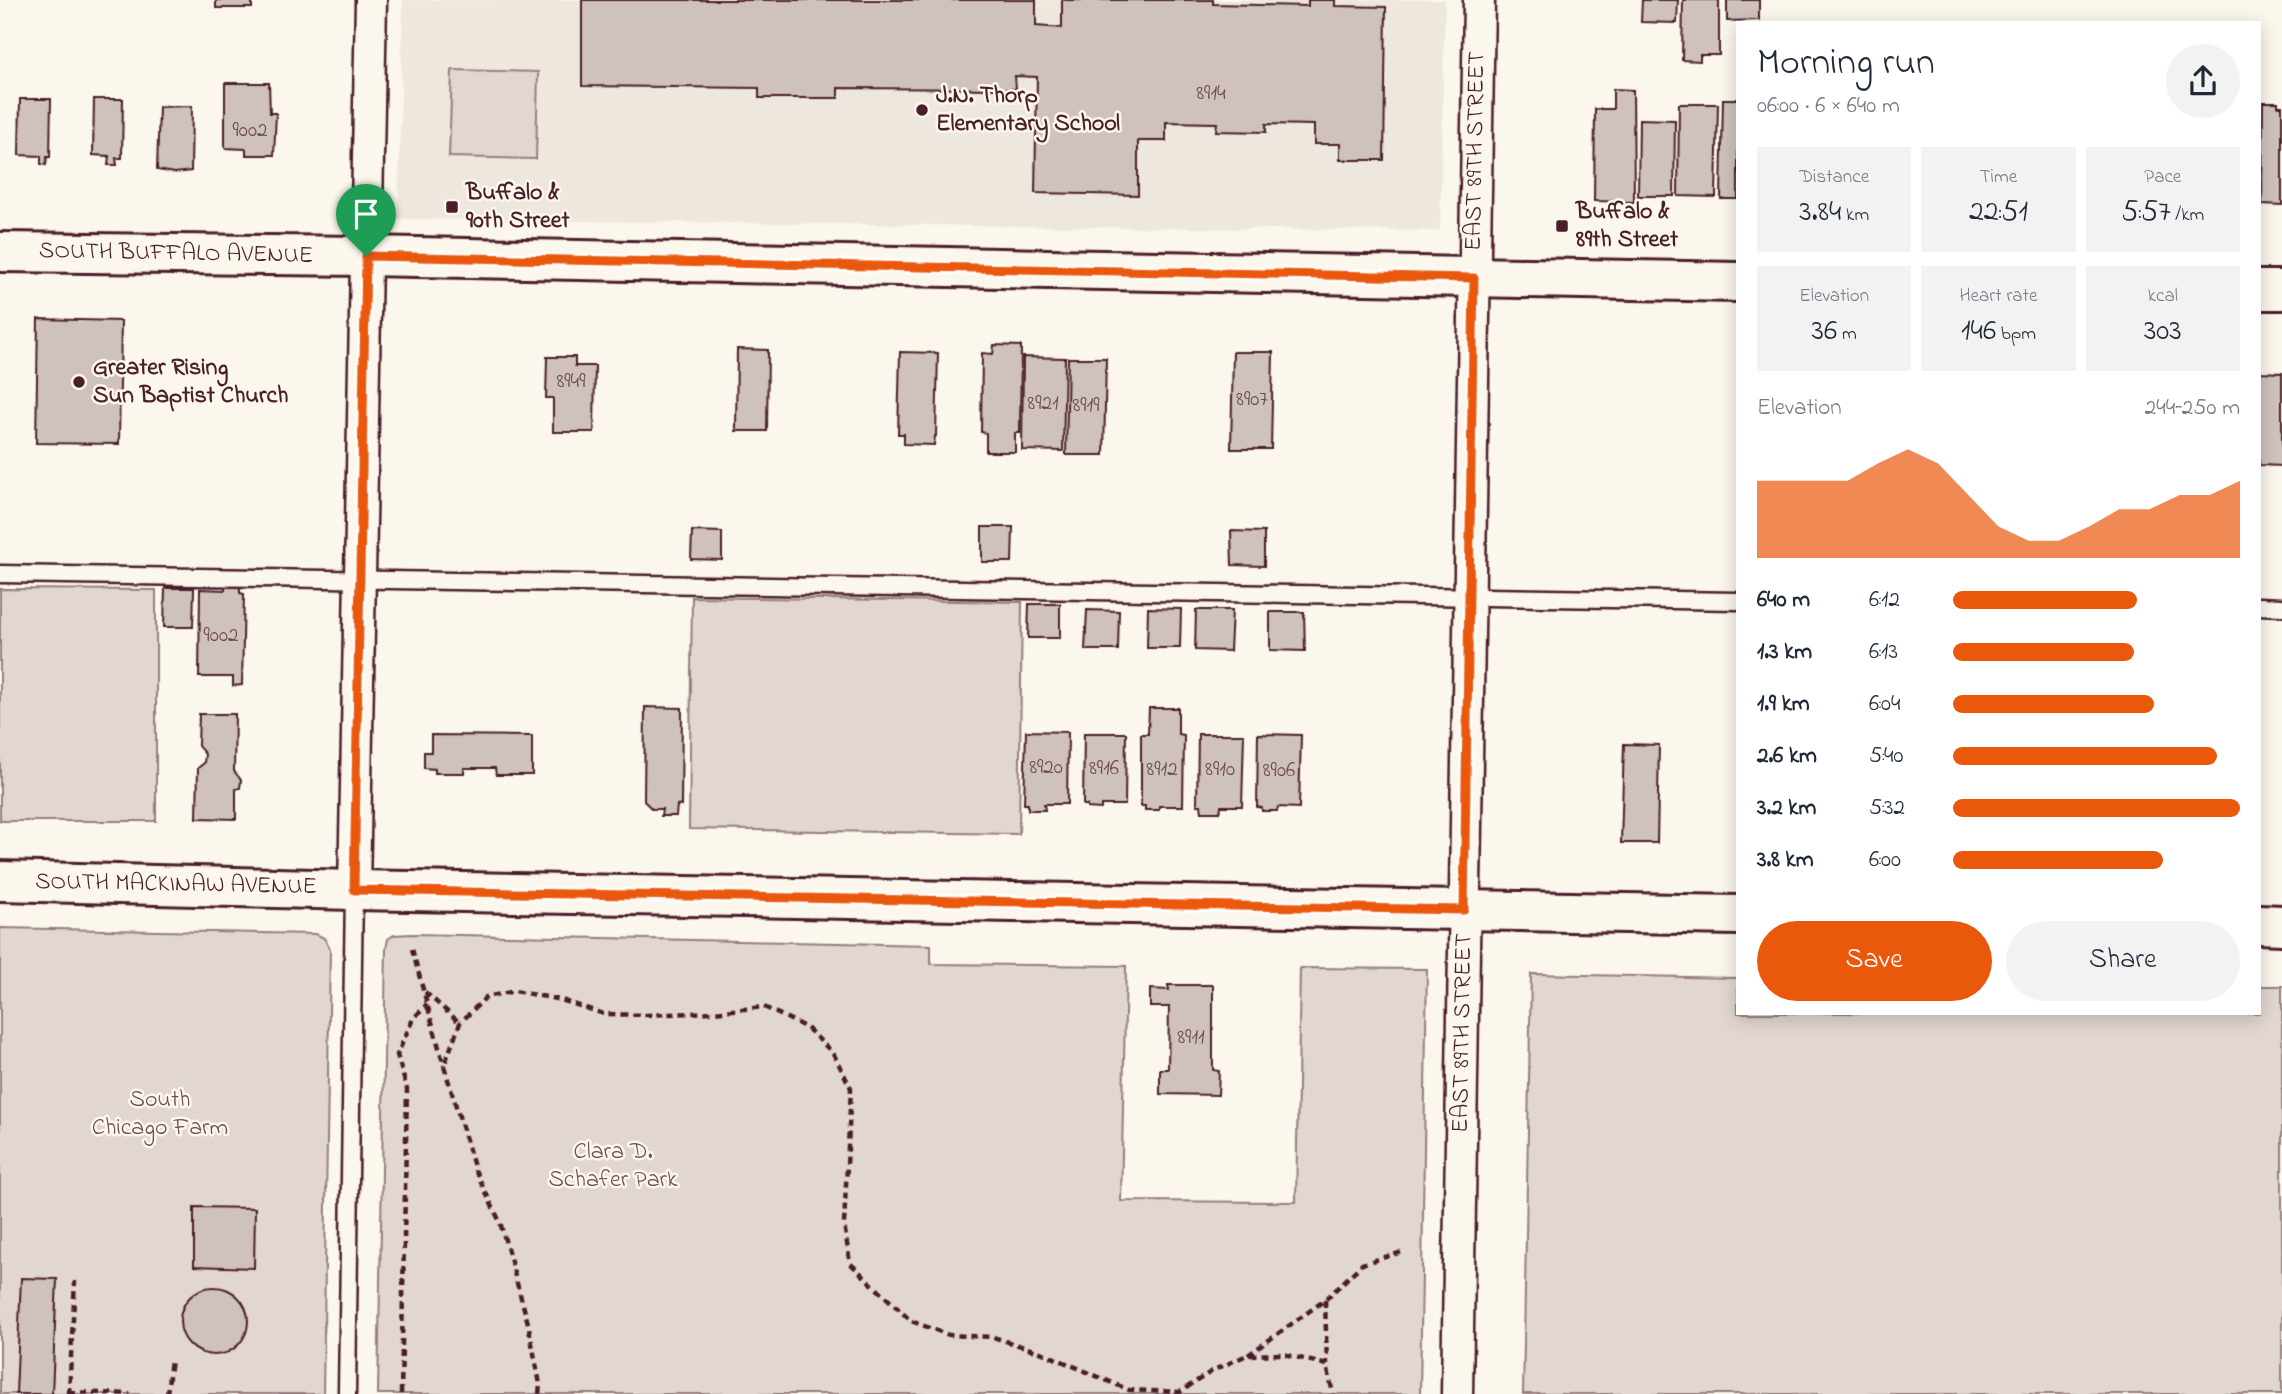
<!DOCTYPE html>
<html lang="en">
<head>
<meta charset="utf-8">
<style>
	:root { --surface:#fff; --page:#f2f2f3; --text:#1f2937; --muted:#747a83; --accent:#ea580c }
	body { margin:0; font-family:"Indie Flower",sans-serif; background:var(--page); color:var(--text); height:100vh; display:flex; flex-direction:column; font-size:26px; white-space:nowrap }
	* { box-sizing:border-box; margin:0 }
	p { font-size:23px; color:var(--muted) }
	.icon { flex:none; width:38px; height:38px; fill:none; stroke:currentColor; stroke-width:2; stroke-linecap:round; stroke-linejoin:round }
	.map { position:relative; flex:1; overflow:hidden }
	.details { position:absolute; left:1736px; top:21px; width:525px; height:994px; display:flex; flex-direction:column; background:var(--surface); border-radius:0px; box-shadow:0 4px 18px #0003 }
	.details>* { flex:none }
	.pin { position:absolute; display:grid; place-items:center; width:60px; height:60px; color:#fff; margin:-72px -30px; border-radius:50% 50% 50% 0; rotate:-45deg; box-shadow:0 0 7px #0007 }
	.pin .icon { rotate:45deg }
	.round { display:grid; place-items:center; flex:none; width:74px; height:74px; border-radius:37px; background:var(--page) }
	.headline { display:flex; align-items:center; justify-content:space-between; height:119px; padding:0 21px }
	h1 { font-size:38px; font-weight:600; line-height:52px }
	.metrics { display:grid; grid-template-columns:repeat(3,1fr); gap:10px; height:119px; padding:7px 21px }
	.metrics div { display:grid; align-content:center; border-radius:0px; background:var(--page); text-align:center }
	.metrics b { font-size:30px; font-weight:600 }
	.metrics small { font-size:19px; font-weight:400 }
	.metrics p { font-size:19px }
	.chart { height:196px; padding:14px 21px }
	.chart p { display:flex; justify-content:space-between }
	.chart svg { width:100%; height:126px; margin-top:7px; fill:var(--accent); opacity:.7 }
	.primary-button { display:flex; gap:14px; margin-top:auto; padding:14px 21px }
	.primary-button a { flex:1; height:80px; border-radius:42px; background:var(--accent); color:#fff; font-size:28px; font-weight:600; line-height:80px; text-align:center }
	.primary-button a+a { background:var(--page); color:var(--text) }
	ul { padding:0 21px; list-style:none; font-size:23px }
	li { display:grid; grid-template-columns:112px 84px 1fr; align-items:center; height:52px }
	li i { height:18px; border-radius:9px; background:var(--accent) }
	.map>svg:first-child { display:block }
	.built { fill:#eee7de }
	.green { fill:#e2d7d0; stroke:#967b7e; stroke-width:2 }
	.building { fill:#cfc2bc; stroke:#4a1f2b; stroke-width:2 }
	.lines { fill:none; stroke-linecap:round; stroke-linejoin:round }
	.lane-casing { stroke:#4a1f2b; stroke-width:21 }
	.street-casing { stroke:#4a1f2b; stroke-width:35 }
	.secondary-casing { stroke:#4a1f2b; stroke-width:44 }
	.path { stroke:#4a1f2b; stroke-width:4.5; stroke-dasharray:7 5; stroke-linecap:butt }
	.lane { stroke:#fbf7ec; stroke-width:16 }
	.street { stroke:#fbf7ec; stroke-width:30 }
	.secondary { stroke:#fbf7ec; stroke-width:38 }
	.route-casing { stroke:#fff; stroke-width:14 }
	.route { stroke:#ea580c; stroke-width:9 }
	.poi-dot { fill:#4a1f2b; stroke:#fbf7ec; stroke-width:2.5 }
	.labels { text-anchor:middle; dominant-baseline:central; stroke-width:5; stroke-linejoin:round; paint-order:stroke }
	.number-label { font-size:21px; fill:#6b484f }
	.poi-label { font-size:24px; font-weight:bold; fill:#4a1f2b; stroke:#fbf7ec; text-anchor:start }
	.street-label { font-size:24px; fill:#4a1f2b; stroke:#fbf7ec }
	.park-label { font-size:24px; fill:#704d54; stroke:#fbf7ec }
</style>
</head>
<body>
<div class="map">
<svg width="2282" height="1394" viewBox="0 0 2282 1394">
	<rect width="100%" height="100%" fill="#fbf7ec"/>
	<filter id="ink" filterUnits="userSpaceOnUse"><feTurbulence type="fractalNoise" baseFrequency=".0143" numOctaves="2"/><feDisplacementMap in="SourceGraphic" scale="14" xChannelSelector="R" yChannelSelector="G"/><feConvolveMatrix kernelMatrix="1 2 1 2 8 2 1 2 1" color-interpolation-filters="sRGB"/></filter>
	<g filter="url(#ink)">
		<!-- built -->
		<path class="built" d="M 403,0 L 1445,0 L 1440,231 L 398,219 Z"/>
		<!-- green -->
		<path class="green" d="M 452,70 L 538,72 L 536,159 L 449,157 Z
			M 0,589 L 156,590 L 156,821 L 0,821 Z
			M 692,597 L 1022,602 L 1019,834 L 689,829 Z
			M 0,928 L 316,934 L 324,938 L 330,949 L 323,1394 L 0,1394 Z
			M 412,934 L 931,945 L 931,964 L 1126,966 L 1121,1201 L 1296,1202 L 1300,968 L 1427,969 L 1420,1394 L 378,1394 L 386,949 L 388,939 L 394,935 Z
			M 1531,974 L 1738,978 L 1738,1013 L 2259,1013 L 2259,986 L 2282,986 L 2282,1394 L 1523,1394 Z"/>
		<!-- building -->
		<path class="building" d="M 216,0 L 252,0 L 252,8 L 216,8 Z
			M 582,0 L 1036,0 L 1036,26 L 1062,28 L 1062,0 L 1213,0 L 1213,4 L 1308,6 L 1308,0 L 1335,0 L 1335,6 L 1386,7 L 1384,160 L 1340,160 L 1340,144 L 1314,144 L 1314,125 L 1266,124 L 1266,132 L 1216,131 L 1217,123 L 1166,122 L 1166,141 L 1138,141 L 1138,195 L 1035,193 L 1037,77 L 1015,76 L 1016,89 L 838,88 L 838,98 L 759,98 L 759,88 L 582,86 Z
			M 1642,0 L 1678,0 L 1677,23 L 1641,22 Z
			M 1683,0 L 1719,0 L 1719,55 L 1700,55 L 1700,61 L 1682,60 Z
			M 1727,0 L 1759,0 L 1759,20 L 1727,21 Z
			M 225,83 L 269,83 L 270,113 L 276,113 L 274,155 L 246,155 L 246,149 L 225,148 Z
			M 1613,89 L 1633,90 L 1634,202 L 1594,201 L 1595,109 L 1613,109 Z
			M 20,99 L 51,99 L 50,157 L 47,157 L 46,165 L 41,164 L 41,156 L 19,155 Z
			M 94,99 L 123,99 L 122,158 L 116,158 L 117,165 L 108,165 L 109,156 L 93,155 Z
			M 1723,99 L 1738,99 L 1738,199 L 1721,199 Z
			M 2263,102 L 2278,102 L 2278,106 L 2282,106 L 2282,205 L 2262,204 Z
			M 1679,104 L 1718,104 L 1716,197 L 1678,196 Z
			M 192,106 L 191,171 L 175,173 L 157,170 L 159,107 Z
			M 1639,119 L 1675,120 L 1674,196 L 1638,196 Z
			M 38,319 L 121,321 L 119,444 L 36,443 Z
			M 994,345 L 1021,346 L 1020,433 L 1015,433 L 1015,452 L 986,452 L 986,433 L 981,432 L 982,353 L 993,354 Z
			M 737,349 L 768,350 L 767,431 L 736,431 Z
			M 900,352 L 938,353 L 936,436 L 935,436 L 934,445 L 904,444 L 904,434 L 898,434 Z
			M 1233,352 L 1273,352 L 1271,449 L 1231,449 Z
			M 547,357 L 575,357 L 575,366 L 595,366 L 594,432 L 553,432 L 553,398 L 546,398 Z
			M 1023,357 L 1065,358 L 1063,451 L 1022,450 Z
			M 1068,358 L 1106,358 L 1104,455 L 1066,455 Z
			M 2259,372 L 2282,373 L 2282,466 L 2259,465 Z
			M 982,527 L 1013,527 L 1012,562 L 982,562 Z
			M 692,531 L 722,532 L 722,560 L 691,559 Z
			M 1231,531 L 1264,532 L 1264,566 L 1232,565 Z
			M 225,584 L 240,584 L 240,593 L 244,594 L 242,685 L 233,686 L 233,677 L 199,677 L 200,589 L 225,590 Z
			M 165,588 L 194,588 L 193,627 L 164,627 Z
			M 1029,604 L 1060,604 L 1060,638 L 1028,638 Z
			M 1148,608 L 1181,609 L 1180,648 L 1147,648 Z
			M 1087,610 L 1119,611 L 1118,650 L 1085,650 Z
			M 1196,610 L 1232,610 L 1230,651 L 1195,650 Z
			M 1270,612 L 1304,612 L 1305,651 L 1270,650 Z
			M 645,707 L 682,708 L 681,806 L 677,805 L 676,816 L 661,816 L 662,809 L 652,809 L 644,801 Z
			M 1149,708 L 1178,708 L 1178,734 L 1184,735 L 1183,806 L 1159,806 L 1159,810 L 1145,810 L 1145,806 L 1141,806 L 1141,734 L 1148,734 Z
			M 199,714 L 235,714 L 234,771 L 241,780 L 240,788 L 236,789 L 236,819 L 197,818 L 198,768 L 204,763 L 205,754 L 198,746 Z
			M 1026,731 L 1068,732 L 1067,804 L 1044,804 L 1045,810 L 1028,810 L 1028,804 L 1024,804 Z
			M 1084,733 L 1126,733 L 1125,805 L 1101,805 L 1101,809 L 1087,808 L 1087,805 L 1083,805 Z
			M 1198,734 L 1244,734 L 1242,806 L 1221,806 L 1220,812 L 1202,812 L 1201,805 L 1197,805 Z
			M 1258,734 L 1301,735 L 1299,808 L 1278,807 L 1277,811 L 1262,811 L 1262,808 L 1257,807 Z
			M 431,735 L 532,736 L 532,775 L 496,775 L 495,768 L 464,768 L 464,773 L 435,773 L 435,769 L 424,768 L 424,752 L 431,752 Z
			M 1624,744 L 1659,745 L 1657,843 L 1621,843 Z
			M 1168,985 L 1213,985 L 1213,1070 L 1219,1071 L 1218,1095 L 1160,1094 L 1160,1069 L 1168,1069 L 1169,1007 L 1150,1007 L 1150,989 L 1169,990 Z
			M 194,1207 L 255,1208 L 254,1268 L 194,1266 Z
			M 21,1278 L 57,1279 L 52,1394 L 16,1394 Z
			M180 1321a34 34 0 1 1 68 0a34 34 0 1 1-68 0Z"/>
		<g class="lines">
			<!-- lane casing -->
			<g class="lane-casing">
				<path id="lane" d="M 0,574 C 579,581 1158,595 1738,601
					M 2259,606 L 2282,607
					M 347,1394 L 354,890"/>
			</g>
			<!-- street casing -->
			<g class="street-casing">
				<path id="street" d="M 354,890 L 371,0
					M 1457,1394 L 1479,0"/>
			</g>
			<!-- secondary casing -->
			<g class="secondary-casing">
				<path id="secondary" d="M 0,252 L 366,256 L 1738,282
					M 2259,290 L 2282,290
					M 0,881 L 354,890 L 1738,915
					M 2259,924 L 2282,925"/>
			</g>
			<!-- path -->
			<path class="path" d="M 412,949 L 444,1066
				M 425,992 L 460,1023
				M 1325,1300 L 1327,1365
				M 1248,1355 L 1325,1300 L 1362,1264 L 1402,1252
				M 69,1392 L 130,1394
				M 69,1394 L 75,1281
				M 167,1394 L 171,1359
				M 401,1394 L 407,1089 L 397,1055 L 413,1019 L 427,1004
				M 539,1394 L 540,1384 L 528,1323 L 500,1222 L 475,1170 L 444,1066 L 460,1023 L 486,997 L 515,991 L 561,1000 L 604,1014 L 647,1015 L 713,1012 L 764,1007 L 807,1028 L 833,1053 L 851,1088 L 844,1224 L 850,1263 L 911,1321 L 949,1335 L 993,1337 L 1043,1353 L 1129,1390 L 1180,1392 L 1212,1371 L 1247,1355 L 1284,1354 L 1327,1365 L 1333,1394"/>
			<!-- lane -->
			<use href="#lane" class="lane"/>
			<!-- street -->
			<use href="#street" class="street"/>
			<!-- secondary -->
			<use href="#secondary" class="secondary"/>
		</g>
	</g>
	<g class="lines" filter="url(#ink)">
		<!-- route casing -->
		<g class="route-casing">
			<path id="route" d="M 366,256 L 1474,278 L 1464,910 L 354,890 Z"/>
		</g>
		<!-- route -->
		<use href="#route" class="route"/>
	</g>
	<!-- markers -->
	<g class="poi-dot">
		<circle cx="922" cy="110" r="7"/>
		<rect x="445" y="200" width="14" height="14" rx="3.5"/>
		<rect x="1555" y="219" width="14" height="14" rx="3.5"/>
		<circle cx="79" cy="382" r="7"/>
	</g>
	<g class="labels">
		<!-- number labels -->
		<g class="number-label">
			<text x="1211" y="94">8914</text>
			<text x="250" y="131">9002</text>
			<text x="571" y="382">8949</text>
			<text x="1252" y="400">8907</text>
			<text x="1043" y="404">8921</text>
			<text x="1086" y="406">8919</text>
			<text x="221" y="636">9002</text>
			<text x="1046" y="768">8920</text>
			<text x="1104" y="769">8916</text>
			<text x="1162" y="770">8912</text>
			<text x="1220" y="770">8910</text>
			<text x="1279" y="771">8906</text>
			<text x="1191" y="1038">8911</text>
		</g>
		<!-- poi labels -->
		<g class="poi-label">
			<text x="936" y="96">J.N. Thorp<tspan x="936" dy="28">Elementary School</tspan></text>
			<text x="466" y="193">Buffalo &amp;<tspan x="466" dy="28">90th Street</tspan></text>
			<text x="1576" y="212">Buffalo &amp;<tspan x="1576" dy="28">89th Street</tspan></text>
			<text x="93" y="368">Greater Rising<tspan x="93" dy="28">Sun Baptist Church</tspan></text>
		</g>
		<!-- street labels -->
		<g class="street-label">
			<text transform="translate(1476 151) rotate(-89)">EAST 89TH STREET</text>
			<text transform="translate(176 254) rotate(1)">SOUTH BUFFALO AVENUE</text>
			<text transform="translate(176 885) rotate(1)">SOUTH MACKINAW AVENUE</text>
			<text transform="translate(1463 1033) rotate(-89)">EAST 89TH STREET</text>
		</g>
		<!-- park labels -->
		<g class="park-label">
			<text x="160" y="1100">South<tspan x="160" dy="28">Chicago Farm</tspan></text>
			<text x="613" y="1152">Clara D.<tspan x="613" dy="28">Schafer Park</tspan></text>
		</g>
	</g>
</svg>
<div class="pin" style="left:366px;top:256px;background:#1e9e55"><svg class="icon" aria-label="arrive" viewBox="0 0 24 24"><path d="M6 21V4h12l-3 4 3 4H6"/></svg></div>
<section class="details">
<div class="headline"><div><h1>Morning run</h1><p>06:00 · 6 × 640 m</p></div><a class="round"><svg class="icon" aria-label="share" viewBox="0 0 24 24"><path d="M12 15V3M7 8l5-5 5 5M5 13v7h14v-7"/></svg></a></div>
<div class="metrics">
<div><p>Distance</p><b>3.84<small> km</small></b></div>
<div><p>Time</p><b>22:51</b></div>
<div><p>Pace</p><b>5:57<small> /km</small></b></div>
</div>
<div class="metrics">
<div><p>Elevation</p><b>36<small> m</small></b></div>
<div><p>Heart rate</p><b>146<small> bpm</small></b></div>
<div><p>kcal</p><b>303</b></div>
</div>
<div class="chart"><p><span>Elevation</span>244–250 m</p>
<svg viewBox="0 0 160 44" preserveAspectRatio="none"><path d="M0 44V17L10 17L20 17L30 17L40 11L50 6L60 11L70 22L80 33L90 38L100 38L110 33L120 27L130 27L140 22L150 22L160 17V44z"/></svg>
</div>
<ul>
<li><b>640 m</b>6:12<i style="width:64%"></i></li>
<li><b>1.3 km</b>6:13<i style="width:63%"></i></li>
<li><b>1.9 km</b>6:04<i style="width:70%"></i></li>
<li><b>2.6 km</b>5:40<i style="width:92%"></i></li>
<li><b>3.2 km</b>5:32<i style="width:100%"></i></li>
<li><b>3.8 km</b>6:00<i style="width:73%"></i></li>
</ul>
<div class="primary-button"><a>Save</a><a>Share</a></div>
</section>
</div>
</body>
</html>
